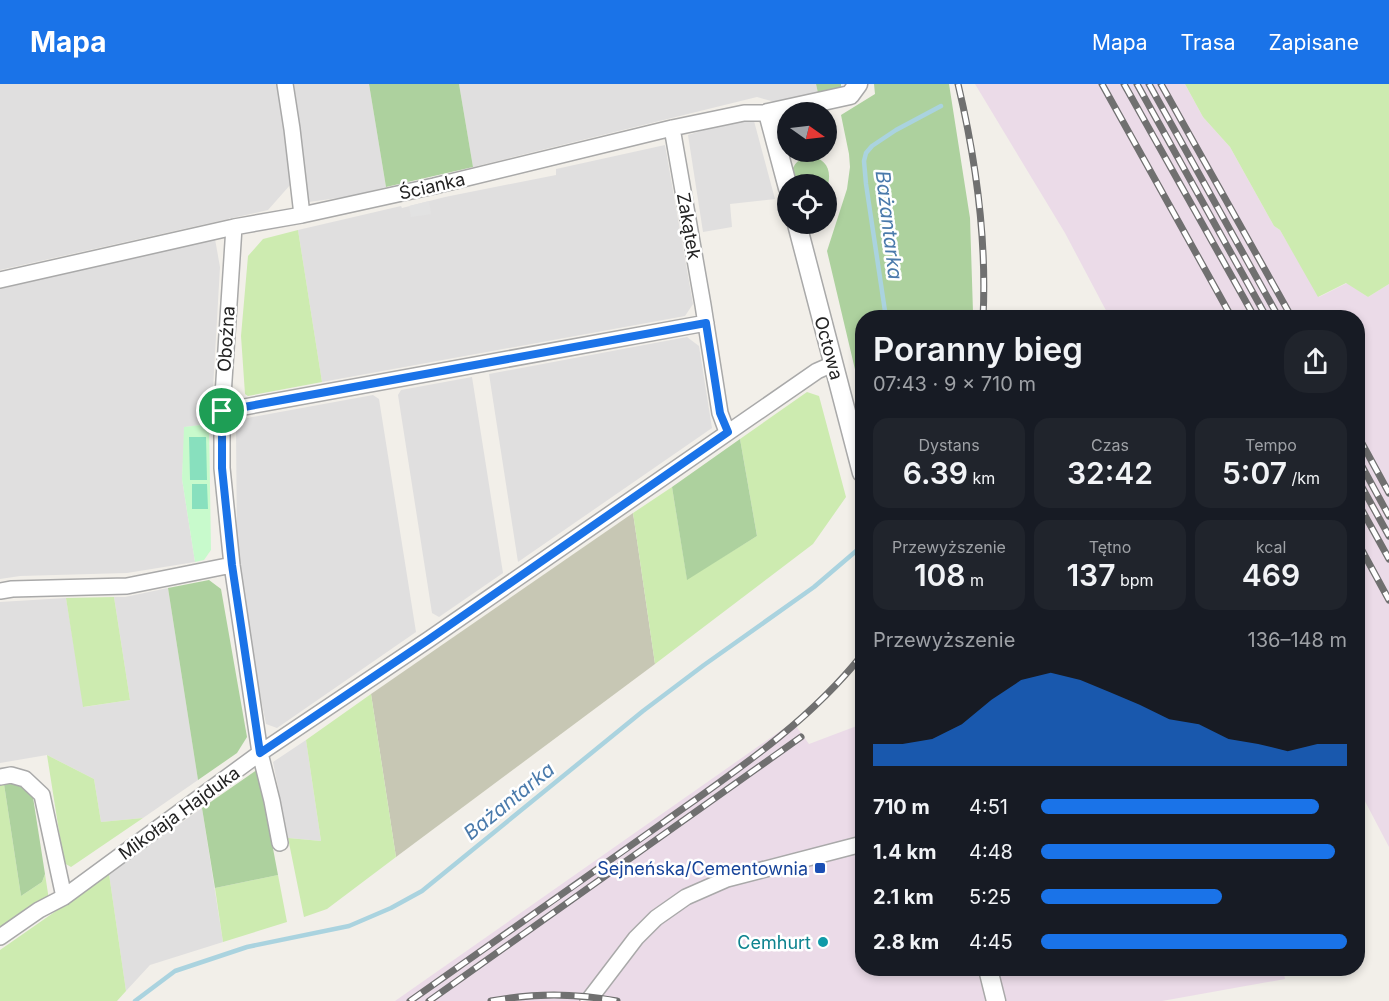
<!DOCTYPE html>
<html lang="pl">
<head>
<meta charset="utf-8">
<style>
	:root { --surface:#171b24; --page:#20242c; --text:#f1f3f6; --muted:#9ea1a6; --accent:#1a73e8 }
	body { margin:0; font-family:Inter,sans-serif; background:var(--page); color:var(--text); height:100vh; display:flex; flex-direction:column; font-size:22px; white-space:nowrap }
	* { box-sizing:border-box; margin:0 }
	p { font-size:20px; color:var(--muted) }
	.icon { flex:none; width:33px; height:33px; fill:none; stroke:currentColor; stroke-width:2; stroke-linecap:round; stroke-linejoin:round }
	.map { position:relative; flex:1; overflow:hidden }
	.side { position:absolute; left:855px; top:226px; width:510px; height:666px; display:flex; flex-direction:column; background:var(--surface); border-radius:24px; box-shadow:0 3px 9px #0003 }
	.side>* { flex:none }
	.needle { width:39px; rotate:104deg }
	.controls { position:absolute; left:777px; top:18px; display:grid; gap:12px }
	.controls a { display:grid; place-items:center; width:60px; height:60px; border-radius:50%; background:var(--surface); box-shadow:0 3px 9px #0003; font-size:30px }
	.pin { position:absolute; display:grid; place-items:center; width:51px; height:51px; color:#fff; margin:-26px; border:3px solid #fff; border-radius:50%; box-shadow:0 2px 6px #0007 }
	.round { display:grid; place-items:center; flex:none; width:63px; height:63px; border-radius:24px; background:var(--page) }
	.summary { display:flex; align-items:center; justify-content:space-between; height:102px; padding:0 18px }
	h1 { font-size:33px; font-weight:600; line-height:45px }
	.metrics { display:grid; grid-template-columns:repeat(3,1fr); gap:9px; height:102px; padding:6px 18px }
	.metrics div { display:grid; align-content:center; border-radius:15px; background:var(--page); text-align:center }
	.metrics b { font-size:30px; font-weight:600 }
	.metrics small { font-size:16px; font-weight:400 }
	.metrics p { font-size:16px }
	.chart { height:168px; padding:12px 18px }
	.chart p { display:flex; justify-content:space-between }
	.chart svg { width:100%; height:108px; margin-top:6px; fill:var(--accent); opacity:.7 }
	ul { padding:0 18px; list-style:none; font-size:20px }
	li { display:grid; grid-template-columns:96px 72px 1fr; align-items:center; height:45px }
	li i { height:15px; border-radius:8px; background:var(--accent) }
	header { display:flex; align-items:center; gap:36px; box-sizing:border-box; height:84px; padding:0 30px; background:var(--accent); color:#fff }
	header strong { font-size:28px }
	nav { display:flex; gap:33px; margin-inline-start:auto; font-size:21px }
	.map>svg:first-child { display:block }
	.residential { fill:#e0dfdf }
	.industrial { fill:#ebdbe8 }
	.construction { fill:#c7c7b4 }
	.grass { fill:#cdebb0 }
	.forest { fill:#add19e }
	.park { fill:#c8facc }
	.pitch { fill:#88e0be }
	.parking { fill:#e2e2e2 }
	.lines { fill:none; stroke-linecap:round; stroke-linejoin:round }
	.stream { stroke:#aad3df; stroke-width:4.5 }
	.minor-casing { stroke:#a9a9a9; stroke-width:18 }
	.tertiary-casing { stroke:#a9a9a9; stroke-width:21 }
	.minor { stroke:#fff; stroke-width:15 }
	.tertiary { stroke:#fff; stroke-width:18 }
	.rail-casing { stroke:#707070; stroke-width:7 }
	.rail { stroke:#fff; stroke-width:4.5; stroke-dasharray:14; stroke-linecap:butt }
	.route-casing { stroke:#fff; stroke-width:12 }
	.route { stroke:#1a73e8; stroke-width:8 }
	.transit-dot { fill:#1a4fb4; stroke:#fff; stroke-width:2 }
	.culture-dot { fill:#0f9aa8; stroke:#fff; stroke-width:2 }
	.labels { text-anchor:middle; dominant-baseline:central; stroke-width:5; stroke-linejoin:round; paint-order:stroke }
	.street-label { font-size:18px; fill:#222; stroke:#fff }
	.transit-label { font-size:18px; fill:#164399; stroke:#fff; text-anchor:end }
	.culture-label { font-size:18px; fill:#0d838f; stroke:#fff; text-anchor:end }
	.water-label { font-size:20px; font-style:italic; fill:#4a7aab; stroke:#fff }
</style>
</head>
<body>
<header>
<strong>Mapa</strong>
<nav><a>Mapa</a><a>Trasa</a><a>Zapisane</a></nav>
</header>
<div class="map">
<svg width="1389" height="917" viewBox="0 0 1389 917">
	<rect width="100%" height="100%" fill="#f2efe9"/>
	<!-- residential -->
	<path class="residential" d="M 0,0 L 281,0 L 286,28 L 291,100 L 268,126 L 0,186 Z
		M 294,0 L 369,0 L 386,103 L 352,112 L 309,118 Z
		M 459,0 L 816,0 L 818,9 L 775,18 L 757,13 L 473,83 Z
		M 742,34 L 747,34 L 754,37 L 775,115 L 730,120 L 732,143 L 703,148 L 688,51 Z
		M 665,61 L 693,220 L 685,232 L 322,298 L 298,146 L 401,122 L 402,124 L 445,113 L 556,91 L 556,85 Z
		M 215,155 L 220,183 L 211,340 L 185,343 L 182,395 L 195,478 L 127,489 L 20,492 L 0,495 L 0,205 Z
		M 687,253 L 699,262 L 712,344 L 518,478 L 489,290 Z
		M 472,293 L 503,489 L 439,533 L 432,529 L 398,311 L 401,306 Z
		M 373,311 L 379,315 L 416,548 L 277,644 L 266,640 L 254,580 L 237,458 L 236,346 L 247,334 Z
		M 168,504 L 198,696 L 143,734 L 101,738 L 94,695 L 47,671 L 0,679 L 0,518 L 66,514 L 84,623 L 130,616 L 114,513 L 125,513 Z
		M 306,656 L 321,757 L 288,754 L 273,678 Z
		M 202,724 L 223,858 L 150,881 L 126,907 L 109,790 Z"/>
	<!-- industrial -->
	<path class="industrial" d="M 975,0 L 1185,0 L 1203,33 L 1230,63 L 1274,142 L 1280,146 L 1319,213 L 1347,199 L 1368,213 L 1389,200 L 1389,763 L 1358,704 L 1358,234 L 1110,234 L 1065,149 Z
		M 793,638 L 809,660 L 862,640 L 862,885 L 1283,885 L 1285,895 L 1162,917 L 395,917 Z"/>
	<!-- construction -->
	<path class="construction" d="M 633,429 L 655,580 L 396,773 L 371,610 Z"/>
	<!-- grass -->
	<path class="grass" d="M 1185,0 L 1389,0 L 1389,200 L 1368,213 L 1346,199 L 1318,213 L 1280,146 L 1274,142 L 1230,63 L 1203,33 Z
		M 298,146 L 322,298 L 248,312 L 245,310 L 241,252 L 248,172 L 263,155 Z
		M 807,308 L 819,312 L 846,413 L 813,460 L 655,580 L 633,429 L 672,403 L 687,495 L 757,452 L 740,355 Z
		M 114,513 L 130,616 L 83,623 L 66,514 Z
		M 371,610 L 396,773 L 327,825 L 304,833 L 288,754 L 321,757 L 306,656 Z
		M 47,671 L 94,695 L 101,738 L 143,734 L 71,783 L 64,779 Z
		M 4,700 L 21,812 L 42,798 L 45,790 L 49,816 L 0,847 L 0,701 Z
		M 109,790 L 126,907 L 117,917 L 0,917 L 0,866 Z
		M 278,791 L 287,838 L 223,858 L 215,804 Z"/>
	<!-- forest -->
	<path class="forest" d="M 369,0 L 459,0 L 473,83 L 386,103 Z
		M 816,0 L 841,0 L 841,4 L 818,9 Z
		M 874,0 L 949,0 L 970,134 L 973,228 L 973,234 L 862,234 L 862,315 L 827,167 L 847,105 L 850,83 L 849,70 L 841,31 L 875,10 Z
		M 806,73 C 826,72 833,86 827,104 L 826,100 L 793,100 C 790,88 792,78 806,73 Z
		M 740,355 L 757,452 L 687,496 L 672,403 Z
		M 209,496 L 221,505 L 247,653 L 237,669 L 198,696 L 168,504 Z
		M 258,685 L 278,791 L 215,804 L 202,724 Z
		M 20,697 L 32,707 L 45,790 L 42,798 L 21,812 L 4,700 Z"/>
	<!-- park -->
	<path class="park" d="M 209,340 L 211,466 L 204,476 L 195,478 L 182,395 L 184,343 Z"/>
	<!-- pitch -->
	<path class="pitch" d="M 189,353 L 206,353 L 207,396 L 190,396 Z
		M 192,400 L 207,400 L 208,425 L 192,425 Z"/>
	<!-- parking -->
	<path class="parking" d="M 429,117 L 431,130 L 411,133 L 409,122 Z"/>
	<g class="lines">
		<!-- stream -->
		<path class="stream" d="M 886,234 L 866,100 L 864,77 L 866,69 L 872,62 L 896,46 L 941,22
			M 135,917 L 175,887 L 247,863 L 349,842 L 391,824 L 422,807 L 643,627 L 704,581 L 814,503 L 862,462"/>
		<!-- minor casing -->
		<g class="minor-casing">
			<path id="minor" d="M 285,0 L 292,45 L 302,131
				M 672,44 L 703,221 L 720,329 L 727,348
				M 234,143 L 222,327 L 222,384 L 232,481 L 260,669 L 272,717 L 280,759
				M 0,196 L 234,143 L 302,131 L 434,102 L 672,44 L 744,29 L 768,29
				M 222,327 L 706,239
				M 0,507 L 12,505 L 127,502 L 232,481
				M 0,693 L 11,691 L 25,695 L 42,711 L 64,813
				M 0,853 L 39,826 L 64,813 L 260,669 L 428,556 L 817,287 L 833,280
				M 588,917 L 636,854 L 656,834 L 686,813 L 727,795 L 862,760"/>
		</g>
		<!-- tertiary casing -->
		<g class="tertiary-casing">
			<path id="tertiary" d="M 788,104 L 768,29 L 850,11 L 858,0
				M 797,140 L 862,389
				M 988,885 L 996,917"/>
		</g>
		<!-- minor -->
		<use href="#minor" class="minor"/>
		<!-- tertiary -->
		<use href="#tertiary" class="tertiary"/>
		<!-- rail casing -->
		<g class="rail-casing">
			<path id="rail" d="M 958,0 C 976,76 987,155 983,234
				M 1102,0 L 1232,234
				M 1124,0 L 1255,234
				M 1137,0 L 1267,234
				M 1149,0 L 1279,234
				M 1161,0 L 1292,234
				M 1358,352 L 1389,409
				M 1358,375 L 1389,432
				M 1358,396 L 1389,452
				M 1358,419 L 1389,475
				M 1358,459 L 1389,516
				M 410,917 C 495,857 580,798 664,738 C 734,688 808,639 862,571
				M 429,917 L 801,653
				M 491,917 C 535,909 573,909 617,917"/>
		</g>
		<!-- rail -->
		<use href="#rail" class="rail"/>
	</g>
	<g class="lines">
		<!-- route casing -->
		<g class="route-casing">
			<path id="route" d="M 706,239 L 720,329 L 728,348 L 428,556 L 260,669 L 232,481 L 222,384 L 222,327 Z"/>
		</g>
		<!-- route -->
		<use href="#route" class="route"/>
	</g>
	<!-- markers -->
	<rect class="transit-dot" x="814" y="778" width="12" height="12" rx="3"/>
	<circle class="culture-dot" cx="823" cy="858" r="6"/>
	<g class="labels">
		<!-- street labels -->
		<g class="street-label">
			<text transform="translate(432 102) rotate(-13)">Ścianka</text>
			<text transform="translate(689 142) rotate(80)">Zakątek</text>
			<text transform="translate(226 255) rotate(-86)">Oboźna</text>
			<text transform="translate(829 264) rotate(75)">Octowa</text>
			<text transform="translate(179 729) rotate(-36)">Mikołaja Hajduka</text>
		</g>
		<!-- transit labels -->
		<g class="transit-label">
			<text x="808" y="784">Sejneńska/Cementownia</text>
		</g>
		<!-- culture labels -->
		<g class="culture-label">
			<text x="811" y="858">Cemhurt</text>
		</g>
		<!-- water labels -->
		<g class="water-label">
			<text transform="translate(889 141) rotate(83)">Bażantarka</text>
			<text transform="translate(509 717) rotate(-39)">Bażantarka</text>
		</g>
	</g>
</svg>
<div class="controls">
<a><svg class="needle" viewBox="-14 -14 28 28"><path d="M0-13l5 13h-10z" fill="#e53935"/><path d="M0 13l5-13h-10z" fill="#9ea1a6"/></svg></a>
<a><svg class="icon" aria-label="locate" viewBox="0 0 24 24"><circle cx="12" cy="12" r="6"/><path d="M12 2v4M12 18v4M2 12h4M18 12h4"/></svg></a>
</div>
<div class="pin" style="left:222px;top:327px;background:#1e9e55"><svg class="icon" aria-label="arrive" viewBox="0 0 24 24"><path d="M6 21V4h12l-3 4 3 4H6"/></svg></div>
<section class="side">
<div class="summary"><div><h1>Poranny bieg</h1><p>07:43 · 9 × 710 m</p></div><a class="round"><svg class="icon" aria-label="share" viewBox="0 0 24 24"><path d="M12 15V3M7 8l5-5 5 5M5 13v7h14v-7"/></svg></a></div>
<div class="metrics">
<div><p>Dystans</p><b>6.39<small> km</small></b></div>
<div><p>Czas</p><b>32:42</b></div>
<div><p>Tempo</p><b>5:07<small> /km</small></b></div>
</div>
<div class="metrics">
<div><p>Przewyższenie</p><b>108<small> m</small></b></div>
<div><p>Tętno</p><b>137<small> bpm</small></b></div>
<div><p>kcal</p><b>469</b></div>
</div>
<div class="chart"><p><span>Przewyższenie</span>136–148 m</p>
<svg viewBox="0 0 160 44" preserveAspectRatio="none"><path d="M0 44V35L10 35L20 33L30 27L40 17L50 9L60 6L70 9L80 14L90 19L100 25L110 27L120 33L130 35L140 38L150 35L160 35V44z"/></svg>
</div>
<ul>
<li><b>710 m</b>4:51<i style="width:91%"></i></li>
<li><b>1.4 km</b>4:48<i style="width:96%"></i></li>
<li><b>2.1 km</b>5:25<i style="width:59%"></i></li>
<li><b>2.8 km</b>4:45<i style="width:100%"></i></li>
</ul>
</section>
</div>
</body>
</html>
